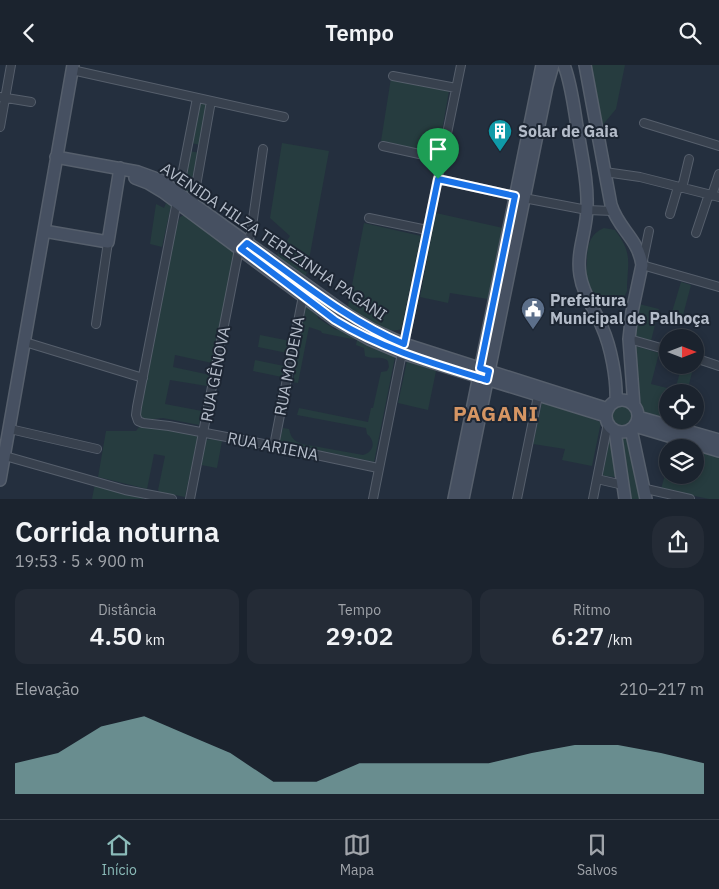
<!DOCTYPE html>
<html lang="pt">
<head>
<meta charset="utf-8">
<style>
	:root { --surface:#1b232e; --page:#242b36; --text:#f1f3f6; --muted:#a0a4aa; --line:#39404a; --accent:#8bbbb9 }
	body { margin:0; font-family:"IBM Plex Sans",sans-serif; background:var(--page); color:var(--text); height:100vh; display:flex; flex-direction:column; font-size:19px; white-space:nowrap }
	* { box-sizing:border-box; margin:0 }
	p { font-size:16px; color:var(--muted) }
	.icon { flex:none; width:28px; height:28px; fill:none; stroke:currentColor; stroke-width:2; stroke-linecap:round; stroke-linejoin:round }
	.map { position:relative; height:434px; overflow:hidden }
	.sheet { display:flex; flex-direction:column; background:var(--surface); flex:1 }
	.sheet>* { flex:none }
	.needle { width:32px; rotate:90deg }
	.buttons { position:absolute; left:659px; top:264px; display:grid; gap:10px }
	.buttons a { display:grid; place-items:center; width:45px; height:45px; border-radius:50%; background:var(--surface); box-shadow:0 2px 8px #0003,0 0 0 1px var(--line); font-size:25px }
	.pin { position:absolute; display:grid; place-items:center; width:42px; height:42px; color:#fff; margin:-51px -21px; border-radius:50% 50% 50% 0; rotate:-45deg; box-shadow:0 0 5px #0007 }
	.pin .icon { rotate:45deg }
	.round { display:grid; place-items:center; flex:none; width:52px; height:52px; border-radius:20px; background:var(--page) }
	.summary { display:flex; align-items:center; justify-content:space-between; height:85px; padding:0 15px }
	h1 { font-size:28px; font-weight:600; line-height:38px }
	.metrics { display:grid; grid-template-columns:repeat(3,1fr); gap:8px; height:85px; padding:5px 15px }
	.metrics div { display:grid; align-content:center; border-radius:12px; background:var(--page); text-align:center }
	.metrics b { font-size:25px; font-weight:600 }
	.metrics small { font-size:14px; font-weight:400 }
	.metrics p { font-size:14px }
	.chart { height:140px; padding:10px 15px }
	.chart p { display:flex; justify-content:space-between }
	.chart svg { width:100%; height:90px; margin-top:5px; fill:var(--accent); opacity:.7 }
	header { display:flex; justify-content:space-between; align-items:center; height:65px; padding:0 15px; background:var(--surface); font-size:22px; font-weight:600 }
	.dock { display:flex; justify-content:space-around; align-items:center; height:70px; border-top:1px solid var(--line); background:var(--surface); font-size:14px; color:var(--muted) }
	.dock a { display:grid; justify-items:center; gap:2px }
	.dock .current { color:var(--accent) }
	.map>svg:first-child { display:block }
	.green { fill:#263c3f }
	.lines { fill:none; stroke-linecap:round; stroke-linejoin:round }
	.minor-casing { stroke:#565f6c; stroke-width:10 }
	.secondary-casing { stroke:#565f6c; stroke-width:14 }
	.minor { stroke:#38414e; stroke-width:8 }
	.secondary { stroke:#465061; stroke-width:11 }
	.route-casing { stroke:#fff; stroke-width:10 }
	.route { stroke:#1a73e8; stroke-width:6 }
	.labels { text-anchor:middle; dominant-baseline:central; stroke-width:4; stroke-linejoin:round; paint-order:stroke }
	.poi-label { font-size:16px; font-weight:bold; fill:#b4bcc9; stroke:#1d2633; text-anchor:start }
	.street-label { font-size:16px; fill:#b4bcc9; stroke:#1d2633 }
	.district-label { font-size:21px; font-weight:bold; letter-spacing:1px; fill:#d59563; stroke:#1d2633 }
</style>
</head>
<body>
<header><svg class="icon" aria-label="back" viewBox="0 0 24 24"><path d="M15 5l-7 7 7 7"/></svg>Tempo<svg class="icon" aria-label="search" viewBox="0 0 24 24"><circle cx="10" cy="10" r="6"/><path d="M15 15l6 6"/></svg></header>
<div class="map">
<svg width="719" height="434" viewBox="0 0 719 434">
	<rect width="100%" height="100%" fill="#242f3e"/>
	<!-- green -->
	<path class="green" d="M 589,0 L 625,0 L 616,44 L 601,62 Z
		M 391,13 L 449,26 L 438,88 L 381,76 Z
		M 198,37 L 209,38 L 201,80 L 191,78 Z
		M 282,78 L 329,86 L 306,211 L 276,192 L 290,171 L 270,153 Z
		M 189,86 L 200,88 L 192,130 L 183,124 Z
		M 166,138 L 171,141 L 162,182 L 150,179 L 156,139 L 164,143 Z
		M 436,148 L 503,163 L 488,234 L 450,228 L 448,238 L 420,232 Z
		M 184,150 L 188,150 L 235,187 L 212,298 L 175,290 L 173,302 L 210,310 L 207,321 L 170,315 L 165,339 L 202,346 L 199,360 L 163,353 L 145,355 L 141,351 L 140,347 L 176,163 L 180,152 Z
		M 364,158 L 421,171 L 402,261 L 401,264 C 384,271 362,253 347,246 Z
		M 604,163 L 615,165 C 634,190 627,198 627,226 L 624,232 L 614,237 C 599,235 586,224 586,208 C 586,204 587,200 587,196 C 587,182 589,169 604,163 Z
		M 681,217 L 691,220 L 683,250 L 672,247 Z
		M 639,239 L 659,244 L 651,276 L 632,271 Z
		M 306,240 L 317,249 L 318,253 L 336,265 L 339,264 L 395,292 L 374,397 L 279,377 L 283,363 L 289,364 C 291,373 294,376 302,379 L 363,390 C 374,387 376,376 367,369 L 366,363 L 297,350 L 299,343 L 368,357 L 371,343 L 373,343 L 381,307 L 387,306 L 389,302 L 388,296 C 382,290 373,295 365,291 L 364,283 L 356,280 L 357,275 L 322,268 L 321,266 L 309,262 L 298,318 L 293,317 Z
		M 260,270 L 290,276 L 287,288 L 258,282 Z
		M 633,280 L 659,288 L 651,319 L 675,325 L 682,300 L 694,300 L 687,327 L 668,328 L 668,355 L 691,355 L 689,362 L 642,348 Z
		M 255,295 L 284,301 L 282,312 L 253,306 Z
		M 407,296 L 436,306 L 428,345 L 398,338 Z
		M 542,337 L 601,357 L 592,401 L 562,395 L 565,384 L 533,379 Z
		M612 350a10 10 0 1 1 20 0a10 10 0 1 1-20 0Z
		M 139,362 L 160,362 L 198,371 L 185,432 L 160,427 L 158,425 L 165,391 L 154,389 L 147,424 L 98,412 L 106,366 L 136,366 Z
		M 610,371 L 618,410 L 615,412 L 604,411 L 603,409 Z
		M 626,371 L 628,371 L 642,434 L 629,434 L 621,372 Z
		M 211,374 L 222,376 L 217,403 L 201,400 L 206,375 Z
		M 695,383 L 719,390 L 719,434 L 709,434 L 661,424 L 665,410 L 678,413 L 680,410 L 695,410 Z
		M 95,419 L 121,428 L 143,433 L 143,434 L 92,434 Z"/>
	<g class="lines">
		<!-- minor casing -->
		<g class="minor-casing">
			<path id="minor" d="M 72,5 L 284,52
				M 393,11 L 456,23
				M 0,32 L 31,37
				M 197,33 L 137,342 L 136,350 L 138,356 L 143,358 L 169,361 L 274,381 L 378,403
				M 644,58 L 719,81
				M 0,62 L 11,0
				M 383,81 L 442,94
				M 605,107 L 640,112 L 719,132
				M 438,114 L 515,131
				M 682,123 L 689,94
				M 712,130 L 719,109
				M 524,133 L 587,145 L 613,146
				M 193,138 L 211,36
				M 670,149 L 678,122
				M 369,153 L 427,165
				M 649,166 L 642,200 L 719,222
				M 696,168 L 709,129
				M 96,259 L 108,177
				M 629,274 L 668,285
				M 25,277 L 143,313
				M 404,279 L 461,0
				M 695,293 L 719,301
				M 10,364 L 97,384
				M 274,381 L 303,231 L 305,228
				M 5,391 L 125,425 L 172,434
				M 597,414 L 623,420
				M 646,424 L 690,434
				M 190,434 L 238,189 L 247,179 L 251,168 L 263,84
				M 373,434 L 402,288
				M 517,434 L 538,331
				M 593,434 L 608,358"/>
		</g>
		<!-- secondary casing -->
		<g class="secondary-casing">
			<path id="secondary" d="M 564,0 C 572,21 574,45 578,67 C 582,92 588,117 587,142 C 587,166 576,186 580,210 C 583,230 595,244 602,262 C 611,282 617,314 616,336
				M 585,0 L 611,140 C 619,165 638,173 642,200 L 632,247 L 629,274 L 634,341
				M 56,92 L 138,107 L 160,115 L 348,250 L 373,265 L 404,279 L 608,344
				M 135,113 L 148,118 L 163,127 L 335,255 L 369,274 L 402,288 L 606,351
				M 44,166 L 108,177 L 120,103
				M606 351a16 16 0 1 1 32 0a16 16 0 1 1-32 0Z
				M 638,352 L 719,375
				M 635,361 L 719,386
				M 631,364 L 646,434
				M 615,366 L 625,434
				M 0,415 L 73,0
				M 454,434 L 542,0
				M 463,434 L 547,21 L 553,0"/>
		</g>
		<!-- minor -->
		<use href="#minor" class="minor"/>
		<!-- secondary -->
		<use href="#secondary" class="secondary"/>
	</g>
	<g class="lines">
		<!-- route casing -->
		<g class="route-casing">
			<path id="route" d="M 438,114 L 515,131 L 480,303 L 489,306 L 487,315 C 435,299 382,284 335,255 L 241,184 L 247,178 C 298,214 346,255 404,279 Z"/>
		</g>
		<!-- route -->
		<use href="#route" class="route"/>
	</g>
	<!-- icons -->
	<defs>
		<g id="building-pin" transform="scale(1.25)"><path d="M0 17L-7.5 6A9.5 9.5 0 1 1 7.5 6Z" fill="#0f9aa8" stroke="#1d2633"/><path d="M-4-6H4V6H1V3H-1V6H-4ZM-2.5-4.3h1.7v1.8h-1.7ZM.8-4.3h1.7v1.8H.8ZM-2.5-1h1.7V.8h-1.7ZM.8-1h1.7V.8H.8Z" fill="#fff"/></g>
		<g id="civic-pin" transform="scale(1.25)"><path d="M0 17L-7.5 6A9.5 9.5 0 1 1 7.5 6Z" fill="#5c6f8a" stroke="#1d2633"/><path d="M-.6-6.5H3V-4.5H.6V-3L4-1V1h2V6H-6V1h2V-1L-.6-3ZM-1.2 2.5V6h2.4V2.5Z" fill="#fff"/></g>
	</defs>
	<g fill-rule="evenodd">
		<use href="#building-pin" x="500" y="66"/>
		<use href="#civic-pin" x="533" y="244"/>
	</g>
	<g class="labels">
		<!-- poi labels -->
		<g class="poi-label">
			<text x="518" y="66">Solar de Gaia</text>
			<text x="550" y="235">Prefeitura<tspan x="550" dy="18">Municipal de Palhoça</tspan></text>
		</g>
		<!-- street labels -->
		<g class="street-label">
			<text transform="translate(274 176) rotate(34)">AVENIDA HILZA TEREZINHA PAGANI</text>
			<text transform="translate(289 301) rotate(-79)">RUA MODENA</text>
			<text transform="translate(215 309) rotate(-79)">RUA GÊNOVA</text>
			<text transform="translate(273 381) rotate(11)">RUA ARIENA</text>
		</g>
		<!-- district labels -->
		<g class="district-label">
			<text x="496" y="348">PAGANI</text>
		</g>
	</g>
</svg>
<div class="buttons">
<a><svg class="needle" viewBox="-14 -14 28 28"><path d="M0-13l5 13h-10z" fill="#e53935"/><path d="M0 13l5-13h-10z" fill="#a0a4aa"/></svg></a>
<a><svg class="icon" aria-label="locate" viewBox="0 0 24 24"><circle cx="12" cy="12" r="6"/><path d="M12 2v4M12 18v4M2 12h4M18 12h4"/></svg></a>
<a><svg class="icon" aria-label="layers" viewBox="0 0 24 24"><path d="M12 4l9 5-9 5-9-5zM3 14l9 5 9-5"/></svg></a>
</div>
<div class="pin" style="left:438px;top:114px;background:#1e9e55"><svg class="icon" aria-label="arrive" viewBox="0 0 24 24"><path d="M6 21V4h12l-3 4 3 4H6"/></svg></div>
</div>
<section class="sheet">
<div class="summary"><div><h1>Corrida noturna</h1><p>19:53 · 5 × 900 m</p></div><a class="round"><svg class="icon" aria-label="share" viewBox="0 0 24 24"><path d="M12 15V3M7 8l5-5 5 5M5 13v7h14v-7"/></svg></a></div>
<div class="metrics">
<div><p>Distância</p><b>4.50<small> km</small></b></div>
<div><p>Tempo</p><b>29:02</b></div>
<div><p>Ritmo</p><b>6:27<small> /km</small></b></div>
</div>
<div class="chart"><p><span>Elevação</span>210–217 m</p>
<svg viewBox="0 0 160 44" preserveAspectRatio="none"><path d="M0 44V29L10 24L20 11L30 6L40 15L50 24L60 38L70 38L80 29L90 29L100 29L110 29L120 24L130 20L140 20L150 24L160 29V44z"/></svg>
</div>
</section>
<nav class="dock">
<a class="current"><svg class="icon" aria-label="home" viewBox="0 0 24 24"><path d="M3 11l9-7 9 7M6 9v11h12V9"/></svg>Início</a>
<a><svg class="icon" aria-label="map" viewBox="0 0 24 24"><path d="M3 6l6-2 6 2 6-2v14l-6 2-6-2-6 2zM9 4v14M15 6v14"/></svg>Mapa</a>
<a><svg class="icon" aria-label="saved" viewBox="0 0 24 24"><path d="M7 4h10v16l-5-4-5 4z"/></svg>Salvos</a>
</nav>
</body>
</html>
